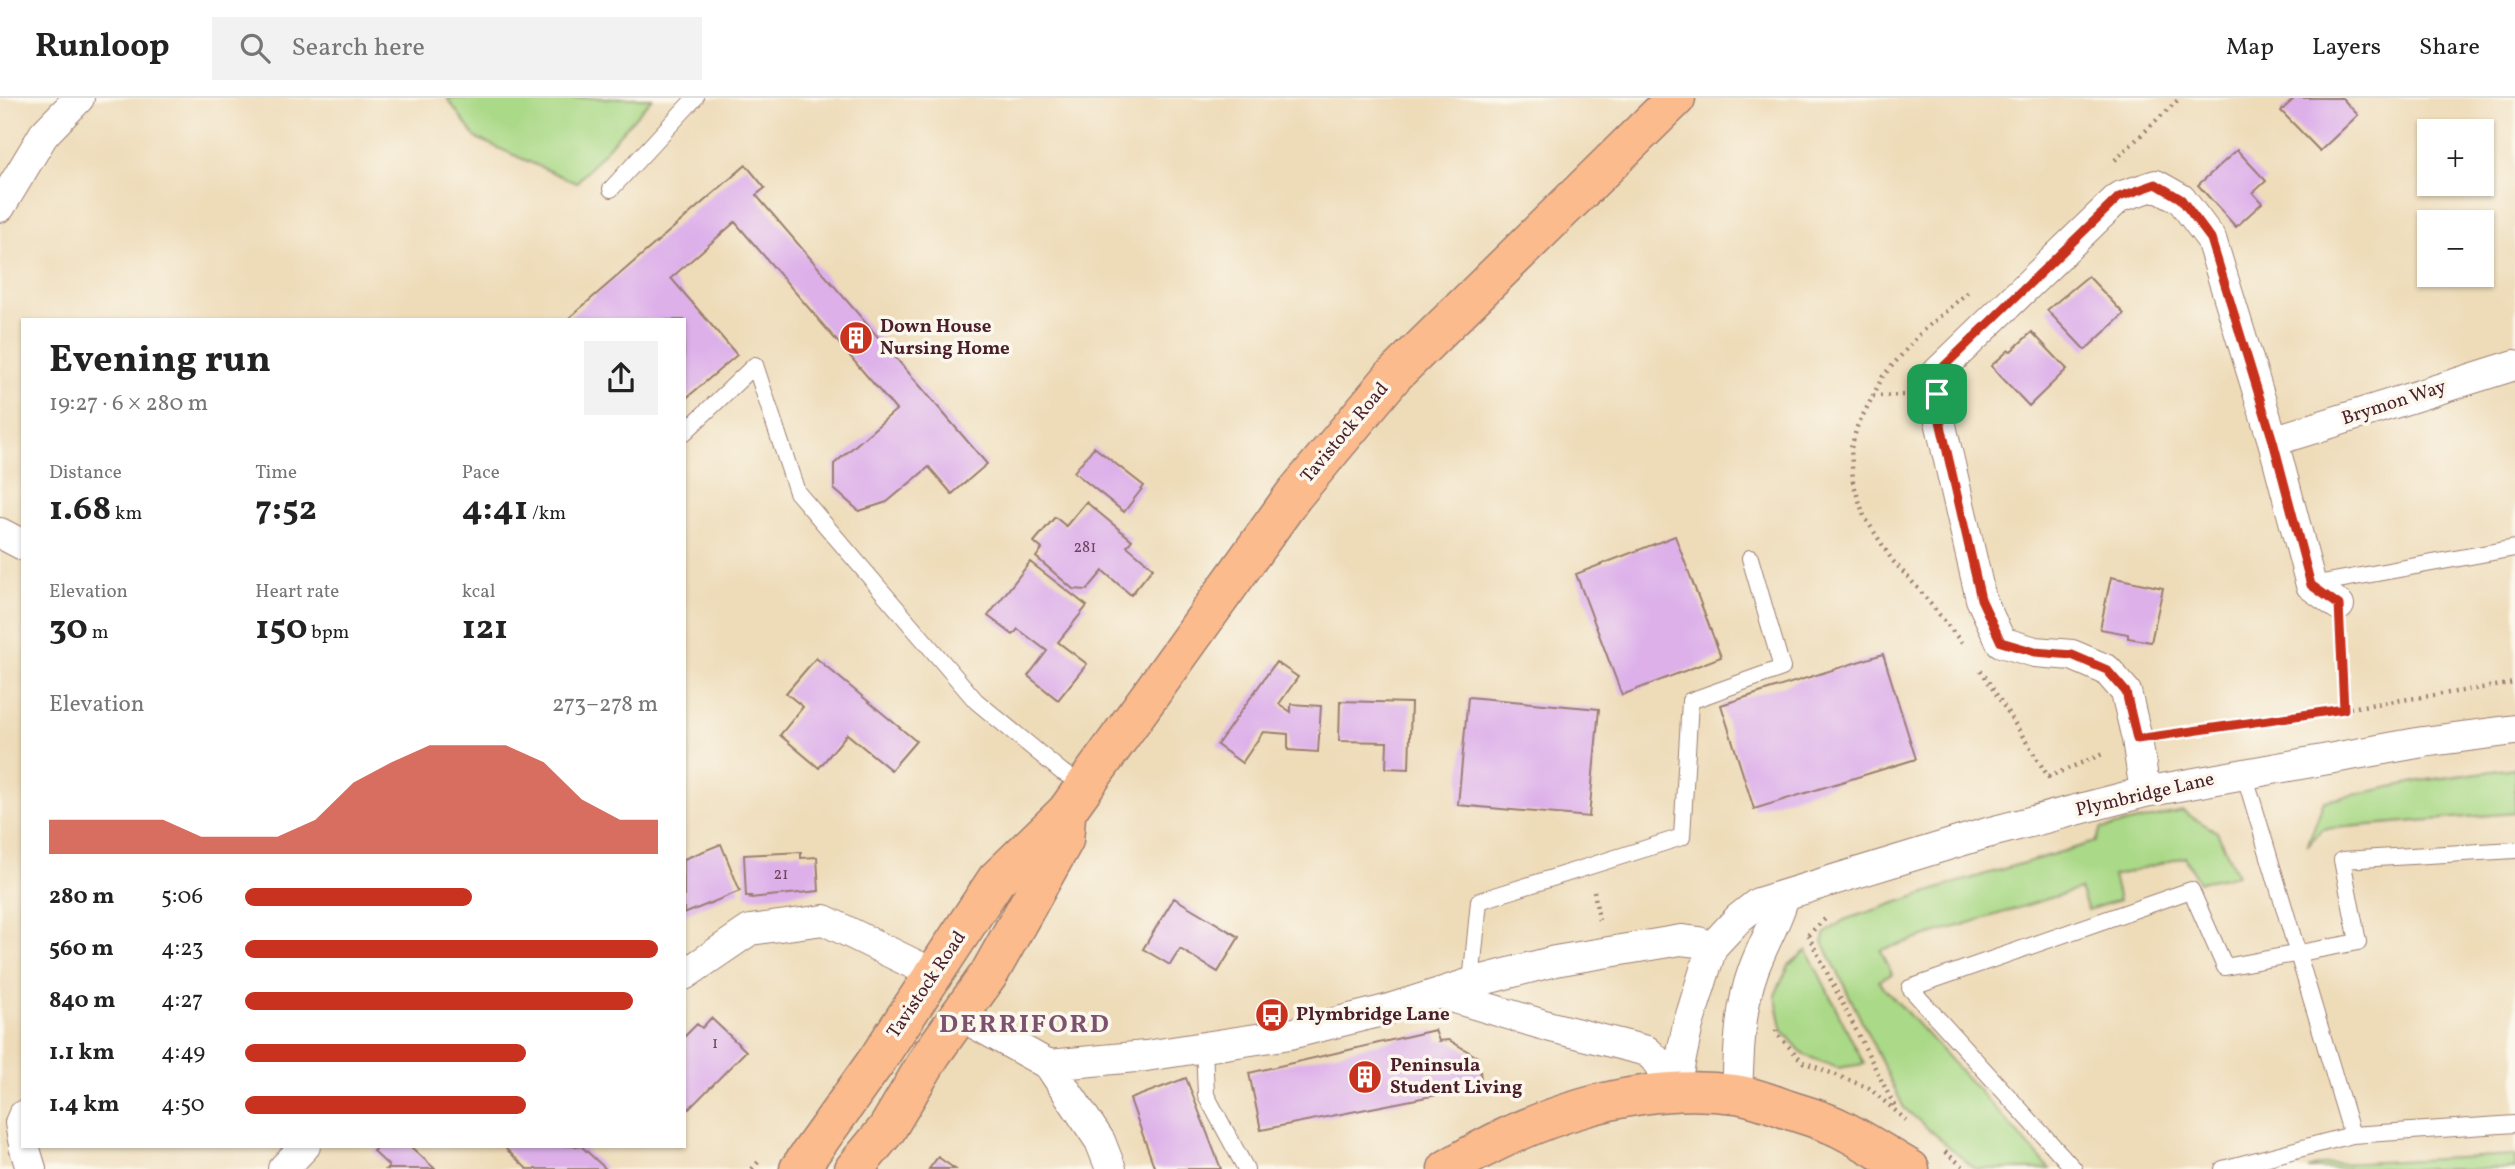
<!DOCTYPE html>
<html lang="en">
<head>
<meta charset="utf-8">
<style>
	:root { --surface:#fff; --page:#f2f2f2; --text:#222; --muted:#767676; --line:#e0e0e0; --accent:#c8321e }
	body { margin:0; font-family:Vollkorn,serif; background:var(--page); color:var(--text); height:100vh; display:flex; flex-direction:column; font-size:26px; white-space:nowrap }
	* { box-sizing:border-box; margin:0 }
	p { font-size:23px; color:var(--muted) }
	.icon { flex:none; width:38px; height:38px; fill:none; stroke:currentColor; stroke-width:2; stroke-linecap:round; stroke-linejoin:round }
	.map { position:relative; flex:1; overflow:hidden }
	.details { position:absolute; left:21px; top:220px; width:665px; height:830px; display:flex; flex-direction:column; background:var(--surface); border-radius:0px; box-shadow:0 2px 5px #0004 }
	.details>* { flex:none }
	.fabs { position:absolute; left:2417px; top:21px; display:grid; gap:14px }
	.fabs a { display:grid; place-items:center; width:77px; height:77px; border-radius:0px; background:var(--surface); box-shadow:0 2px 5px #0004; font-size:35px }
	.pin { position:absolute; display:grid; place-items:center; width:60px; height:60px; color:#fff; margin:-30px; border-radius:14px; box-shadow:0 4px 10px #0006 }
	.round { display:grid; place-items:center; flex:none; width:74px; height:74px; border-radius:0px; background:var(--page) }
	.head { display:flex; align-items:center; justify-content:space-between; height:119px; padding:0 28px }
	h1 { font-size:38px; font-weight:700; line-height:52px }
	.stats { display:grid; grid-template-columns:repeat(3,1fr); gap:10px; height:119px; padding:7px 28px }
	.stats div { display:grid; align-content:center }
	.stats b { font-size:35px; font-weight:700 }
	.stats small { font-size:19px; font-weight:400 }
	.stats p { font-size:19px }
	.chart { height:196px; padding:14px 28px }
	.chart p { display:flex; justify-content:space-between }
	.chart svg { width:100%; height:126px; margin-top:7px; fill:var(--accent); opacity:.7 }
	ul { padding:0 28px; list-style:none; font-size:23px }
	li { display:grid; grid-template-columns:112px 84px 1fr; align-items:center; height:52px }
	li i { height:18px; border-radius:9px; background:var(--accent) }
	header { display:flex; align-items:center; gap:42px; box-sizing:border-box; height:98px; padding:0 35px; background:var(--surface); border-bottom:2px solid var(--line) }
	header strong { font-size:33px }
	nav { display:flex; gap:38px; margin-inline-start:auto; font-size:24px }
	.search { width:490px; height:63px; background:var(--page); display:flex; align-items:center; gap:18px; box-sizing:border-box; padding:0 24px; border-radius:0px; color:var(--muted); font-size:26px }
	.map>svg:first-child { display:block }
	.green { fill:#aad987; stroke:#7a7c59; stroke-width:2 }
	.building { fill:#ddb0ea }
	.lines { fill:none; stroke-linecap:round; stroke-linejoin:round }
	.service-casing { stroke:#9c7e72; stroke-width:18 }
	.minor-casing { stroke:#9c7e72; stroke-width:32 }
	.primary-casing { stroke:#9c7e72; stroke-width:41 }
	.trunk-casing { stroke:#9c7e72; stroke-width:41 }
	.path { stroke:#9c7e72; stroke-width:4.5; stroke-dasharray:2 5; stroke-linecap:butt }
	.service { stroke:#fff; stroke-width:16 }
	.minor { stroke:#fff; stroke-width:30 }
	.primary { stroke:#fbbb8c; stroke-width:38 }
	.trunk { stroke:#fbbb8c; stroke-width:38 }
	.route-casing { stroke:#fff; stroke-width:14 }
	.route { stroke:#c8321e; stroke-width:9 }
	.labels { text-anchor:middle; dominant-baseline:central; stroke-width:7; stroke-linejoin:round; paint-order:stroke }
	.number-label { font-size:16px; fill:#6f435b }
	.poi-label { font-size:19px; font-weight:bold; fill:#4a1f2b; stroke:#fbf7ec; text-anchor:start }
	.street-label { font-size:19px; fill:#4a1f2b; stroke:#fbf7ec }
	.district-label { font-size:26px; font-weight:bold; letter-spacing:2px; fill:#7d526e; stroke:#fbf7ec }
</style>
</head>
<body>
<header>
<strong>Runloop</strong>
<div class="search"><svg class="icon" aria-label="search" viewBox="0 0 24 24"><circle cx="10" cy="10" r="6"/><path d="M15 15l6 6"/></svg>Search here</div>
<nav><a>Map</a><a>Layers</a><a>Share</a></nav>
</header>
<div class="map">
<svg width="2515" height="1071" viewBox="0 0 2515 1071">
	<rect width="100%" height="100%" fill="#fbf7ec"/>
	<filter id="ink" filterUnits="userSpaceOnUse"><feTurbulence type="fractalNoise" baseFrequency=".0143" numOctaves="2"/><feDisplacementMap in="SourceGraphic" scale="14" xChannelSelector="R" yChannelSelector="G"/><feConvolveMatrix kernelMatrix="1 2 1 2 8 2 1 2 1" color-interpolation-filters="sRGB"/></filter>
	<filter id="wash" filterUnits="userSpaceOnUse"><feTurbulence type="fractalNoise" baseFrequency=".00686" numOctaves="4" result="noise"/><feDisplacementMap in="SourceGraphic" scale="28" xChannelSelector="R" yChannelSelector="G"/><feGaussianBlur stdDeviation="1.57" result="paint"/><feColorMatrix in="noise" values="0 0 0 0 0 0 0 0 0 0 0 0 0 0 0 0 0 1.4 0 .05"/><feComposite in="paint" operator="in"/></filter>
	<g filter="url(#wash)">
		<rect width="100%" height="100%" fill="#eedcb9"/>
		<!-- green -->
		<path class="green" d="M 447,0 L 652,0 L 576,85 L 476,40 Z
			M 2515,670 L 2515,715 L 2322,731 L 2307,748 L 2324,703 L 2420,683 Z
			M 2182,713 L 2217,734 L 2237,777 L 2199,784 L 2185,759 L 2113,778 L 2119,802 L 2088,812 L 2080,791 L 1881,852 L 1892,876 L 1878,883 L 2050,1071 L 1975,1071 L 1904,1010 L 1823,844 L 1826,835 L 1844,822 L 1959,784 L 2095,744 L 2101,731 Z
			M 1807,852 L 1864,966 L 1838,970 L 1804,957 L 1783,933 L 1775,897 L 1789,867 Z
			M 2515,1057 L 2515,1071 L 2308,1071 L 2319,1067 Z"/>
		<g id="blocks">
			<!-- building -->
			<path class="building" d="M 2295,0 L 2342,0 L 2358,17 L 2320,53 L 2281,13 Z
				M 2237,52 L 2266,83 L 2253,95 L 2262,105 L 2236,129 L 2198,87 Z
				M 746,67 L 765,90 L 756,97 L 987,366 L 952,396 L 929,369 L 887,404 L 859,413 L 834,391 L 834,366 L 896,312 L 735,124 L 671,180 L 737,257 L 684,302 L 684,222 L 573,222 L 570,219 Z
				M 2088,178 L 2124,216 L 2085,252 L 2047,212 Z
				M 2032,234 L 2067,271 L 2029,308 L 1991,268 L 2009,252 L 2011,253 Z
				M 1094,349 L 1144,388 L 1124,414 L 1074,374 Z
				M 1086,404 L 1132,442 L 1127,448 L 1153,470 L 1131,497 L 1103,473 L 1087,492 L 1073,491 L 1036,459 L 1042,451 L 1034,444 L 1055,419 L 1066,428 Z
				M 1675,438 L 1721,559 L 1622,597 L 1576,476 Z
				M 1030,464 L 1087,508 L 1058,544 L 1087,566 L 1058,602 L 1028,578 L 1047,553 L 1018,531 L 1013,537 L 988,518 Z
				M 2111,479 L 2163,490 L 2151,544 L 2128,540 L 2128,536 L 2100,531 Z
				M 1883,556 L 1916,661 L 1754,711 L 1721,607 Z
				M 816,560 L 916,643 L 891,672 L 847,636 L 819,670 L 780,637 L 803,609 L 786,595 Z
				M 1276,564 L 1298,579 L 1279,606 L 1291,614 L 1291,606 L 1321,608 L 1318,654 L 1288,652 L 1288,636 L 1263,634 L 1242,665 L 1217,647 Z
				M 1468,599 L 1599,611 L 1589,719 L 1458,707 Z
				M 1340,603 L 1411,605 L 1409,671 L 1386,670 L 1387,644 L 1339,643 Z
				M 721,746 L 740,793 L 684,816 L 684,761 Z
				M 801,754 L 801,760 L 817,759 L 819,793 L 750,800 L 751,798 L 746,798 L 744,757 Z
				M 1174,800 L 1239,839 L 1218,874 L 1180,851 L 1170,867 L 1143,851 Z
				M 711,920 L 746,953 L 689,1011 L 684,1007 L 684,939 L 697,926 L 702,930 Z
				M 1435,932 L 1439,943 L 1449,942 L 1479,960 L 1481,983 L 1451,990 L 1452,994 L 1261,1032 L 1249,975 Z
				M 1186,980 L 1221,1071 L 1155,1071 L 1130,1001 Z
				M 378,1048 L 410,1048 L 435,1071 L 386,1071 L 389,1068 L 373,1053 Z
				M 503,1048 L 581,1048 L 606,1071 L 527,1071 Z
				M 938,1059 L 955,1071 L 929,1071 Z"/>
		</g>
	</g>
	<g filter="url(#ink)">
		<use href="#blocks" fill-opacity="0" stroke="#9c7e72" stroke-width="2"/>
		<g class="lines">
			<!-- service casing -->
			<g class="service-casing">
				<path id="service" d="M 611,91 L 695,0
					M 684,335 L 755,267 L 797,394 L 976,603 L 1062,674 L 1086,687
					M 2311,487 L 2515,450
					M 2244,675 L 2352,1037
					M 1471,885 L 1479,803 L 1682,739 L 1690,603 L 1782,570 L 1750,460
					M 1204,949 L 1206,997 L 1246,1071
					M 2074,1071 L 1910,890 L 2191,792 L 2225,869 L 2358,844 L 2342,762 L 2515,752
					M 2223,1071 L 2352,1037 L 2515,1026"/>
			</g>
			<!-- minor casing -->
			<g class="minor-casing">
				<path id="minor" d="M 0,109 L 44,36 L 79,0
					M 2273,343 L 2515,267
					M 0,435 L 23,447
					M 2145,694 L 2137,641 L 2126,594 L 2107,572 L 2072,557 L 2035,554 L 2001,544 L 1981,501 L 1937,310 L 1937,275 L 2119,99 L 2156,87 L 2181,101 L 2211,141 L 2273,343 L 2311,487 L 2339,507
					M 684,877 L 750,832 L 824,822 L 934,876
					M 1441,896 L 1551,929 L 1647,953 L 1657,963 L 1674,993
					M 961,918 L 1049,967 L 1100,1043 L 1111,1071
					M 1049,967 L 1146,958 L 1290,936 L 1386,912 L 1471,885 L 1555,863 L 1681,842 L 1698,844 L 1712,849
					M 1674,993 L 1688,927 L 1712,849 L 1739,820 L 1758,805 L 1987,735 L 2145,694 L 2423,644 L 2515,632
					M 1737,996 C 1739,955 1739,912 1753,873 C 1762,847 1777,824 1784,798
					M 23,1018 L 20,1025 L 23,1042
					M 24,1048 L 31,1071
					M 283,1071 L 305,1048"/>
			</g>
			<!-- primary casing -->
			<g class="primary-casing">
				<path id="primary" d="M 1447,1071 C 1532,1019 1636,983 1735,996 C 1752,998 1770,1005 1786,1011 C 1804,1017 1824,1022 1841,1031 C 1865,1043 1887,1058 1910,1071"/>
			</g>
			<!-- trunk casing -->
			<g class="trunk-casing">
				<path id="trunk" d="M 799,1071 L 877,962 L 996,782 L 1066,714 L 1293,398 L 1393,278 L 1676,0
					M 854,1071 L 887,1031 L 931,957 L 989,876 L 1064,742 L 1066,719"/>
			</g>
			<!-- path -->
			<path class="path" d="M 2115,62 L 2180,0
				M 1873,298 L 1905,297
				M 2340,539 L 2344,612
				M 1962,545 L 1917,489 L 1892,462 L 1864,418 L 1853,384 L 1851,350 L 1857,329 L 1883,278 L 1920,236 L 1970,192
				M 1981,572 L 2051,683
				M 2170,637 L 2515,585
				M 2048,679 L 2105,655
				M 1594,793 L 1599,822
				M 1808,837 L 1825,821
				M 1808,837 L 1896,1011
				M 1776,932 L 1777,936 L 1803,964 L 1869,990 L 1906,1022
				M 1945,1054 L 1966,1071
				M 752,1071 L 761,1061"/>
			<!-- service -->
			<use href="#service" class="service"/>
			<!-- minor -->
			<use href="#minor" class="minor"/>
			<!-- primary -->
			<use href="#primary" class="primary"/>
			<!-- trunk -->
			<use href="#trunk" class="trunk"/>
		</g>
	</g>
	<g class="lines" filter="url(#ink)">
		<!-- route casing -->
		<g class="route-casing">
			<path id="route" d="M 2156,86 L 2181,101 L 2211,141 L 2273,343 L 2311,487 L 2339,507 L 2344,611 L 2137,641 L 2126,594 L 2107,572 L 2072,557 L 2035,554 L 2001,544 L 1981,501 L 1937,310 L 1937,275 L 2119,99 Z"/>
		</g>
		<!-- route -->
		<use href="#route" class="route"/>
	</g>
	<!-- icons -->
	<defs>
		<g id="building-disc" transform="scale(1.75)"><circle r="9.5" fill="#c8321e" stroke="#fbf7ec"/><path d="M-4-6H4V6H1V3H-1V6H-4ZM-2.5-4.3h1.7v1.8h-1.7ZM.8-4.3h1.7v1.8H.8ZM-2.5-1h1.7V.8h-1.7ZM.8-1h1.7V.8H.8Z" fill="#fff"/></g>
		<g id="bus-disc" transform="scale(1.75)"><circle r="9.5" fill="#c8321e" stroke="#fbf7ec"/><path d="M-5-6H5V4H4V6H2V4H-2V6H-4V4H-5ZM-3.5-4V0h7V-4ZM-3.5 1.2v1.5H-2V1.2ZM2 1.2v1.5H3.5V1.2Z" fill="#fff"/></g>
	</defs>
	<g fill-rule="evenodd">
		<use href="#building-disc" x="856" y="240"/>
		<use href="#bus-disc" x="1272" y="917"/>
		<use href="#building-disc" x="1365" y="979"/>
	</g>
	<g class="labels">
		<!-- number labels -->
		<g class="number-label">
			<text x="1085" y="450">281</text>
			<text x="781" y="777">21</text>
			<text x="715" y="946">1</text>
		</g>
		<!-- poi labels -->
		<g class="poi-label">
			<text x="880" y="229">Down House<tspan x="880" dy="22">Nursing Home</tspan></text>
			<text x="1296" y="917">Plymbridge Lane</text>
			<text x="1390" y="968">Peninsula<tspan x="1390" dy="22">Student Living</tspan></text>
		</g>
		<!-- street labels -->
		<g class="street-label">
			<text transform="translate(2394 305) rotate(-18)">Brymon Way</text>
			<text transform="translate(1345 335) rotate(-50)">Tavistock Road</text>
			<text transform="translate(2145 697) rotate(-13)">Plymbridge Lane</text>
			<text transform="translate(927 887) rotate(-56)">Tavistock Road</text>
		</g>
		<!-- district labels -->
		<g class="district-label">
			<text x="1025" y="927">DERRIFORD</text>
		</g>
	</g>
</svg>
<div class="fabs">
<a>+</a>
<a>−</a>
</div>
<div class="pin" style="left:1937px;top:296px;background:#1e9e55"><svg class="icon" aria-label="arrive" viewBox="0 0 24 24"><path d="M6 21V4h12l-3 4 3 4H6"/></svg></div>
<section class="details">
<div class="head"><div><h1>Evening run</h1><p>19:27 · 6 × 280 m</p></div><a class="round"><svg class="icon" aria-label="share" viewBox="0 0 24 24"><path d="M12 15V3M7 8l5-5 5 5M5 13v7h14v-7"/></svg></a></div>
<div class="stats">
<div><p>Distance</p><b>1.68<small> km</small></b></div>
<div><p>Time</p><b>7:52</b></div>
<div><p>Pace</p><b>4:41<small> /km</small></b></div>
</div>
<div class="stats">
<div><p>Elevation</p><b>30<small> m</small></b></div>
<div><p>Heart rate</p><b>150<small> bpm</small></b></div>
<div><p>kcal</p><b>121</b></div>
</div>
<div class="chart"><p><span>Elevation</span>273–278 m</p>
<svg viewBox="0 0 160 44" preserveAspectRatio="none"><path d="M0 44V32L10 32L20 32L30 32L40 38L50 38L60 38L70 32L80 19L90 12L100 6L110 6L120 6L130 12L140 25L150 32L160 32V44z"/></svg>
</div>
<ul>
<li><b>280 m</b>5:06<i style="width:55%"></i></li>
<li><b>560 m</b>4:23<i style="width:100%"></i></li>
<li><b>840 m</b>4:27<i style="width:94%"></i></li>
<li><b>1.1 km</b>4:49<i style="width:68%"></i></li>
<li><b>1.4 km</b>4:50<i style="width:68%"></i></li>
</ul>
</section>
</div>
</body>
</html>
